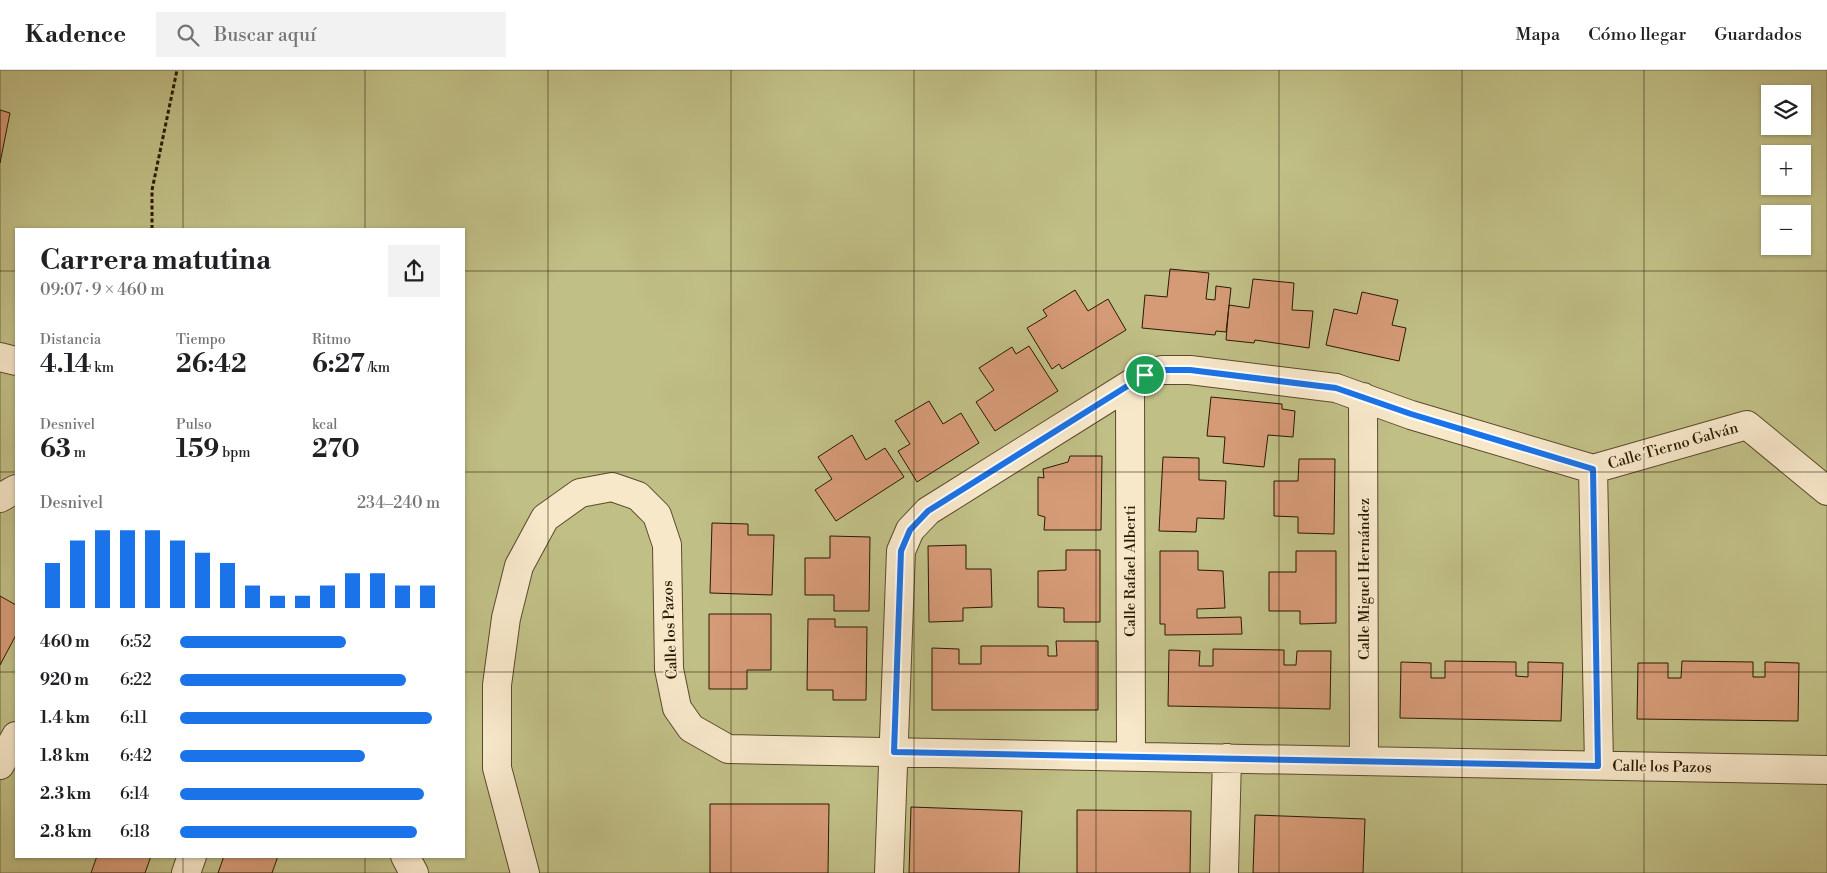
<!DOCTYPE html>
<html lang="es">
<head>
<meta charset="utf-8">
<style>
	:root { --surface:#fff; --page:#f2f2f2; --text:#202124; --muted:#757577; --line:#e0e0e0; --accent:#1a73e8 }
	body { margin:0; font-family:"Libre Bodoni",serif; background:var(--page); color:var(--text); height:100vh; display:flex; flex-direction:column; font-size:19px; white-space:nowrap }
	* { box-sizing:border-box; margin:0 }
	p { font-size:16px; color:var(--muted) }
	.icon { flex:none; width:28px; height:28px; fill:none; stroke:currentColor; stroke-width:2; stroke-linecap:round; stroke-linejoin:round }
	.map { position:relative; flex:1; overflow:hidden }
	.sheet { position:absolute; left:15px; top:158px; width:450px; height:630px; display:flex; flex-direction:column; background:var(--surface); border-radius:0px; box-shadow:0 1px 4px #0004 }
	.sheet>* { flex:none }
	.tools { position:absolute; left:1761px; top:15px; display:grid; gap:10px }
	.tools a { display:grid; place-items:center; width:50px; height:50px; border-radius:0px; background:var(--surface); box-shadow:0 1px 4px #0004; font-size:25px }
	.pin { position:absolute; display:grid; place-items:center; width:42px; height:42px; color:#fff; margin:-21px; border:2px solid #fff; border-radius:50%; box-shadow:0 1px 5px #0007 }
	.round { display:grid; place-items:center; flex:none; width:52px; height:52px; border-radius:0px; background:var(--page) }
	.head { display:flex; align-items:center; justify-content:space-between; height:85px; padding:0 25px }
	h1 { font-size:28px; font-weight:800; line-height:38px }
	.figures { display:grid; grid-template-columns:repeat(3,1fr); gap:8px; height:85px; padding:5px 25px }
	.figures div { display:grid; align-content:center }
	.figures b { font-size:25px; font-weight:800 }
	.figures small { font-size:14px; font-weight:400 }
	.figures p { font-size:14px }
	.chart { height:140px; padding:10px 25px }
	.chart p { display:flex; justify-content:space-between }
	.chart svg { width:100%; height:90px; margin-top:5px; stroke:var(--accent); stroke-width:6 }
	ul { padding:0 25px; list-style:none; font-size:16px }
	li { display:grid; grid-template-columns:80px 60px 1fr; align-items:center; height:38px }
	li i { height:12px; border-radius:6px; background:var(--accent) }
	header { display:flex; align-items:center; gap:30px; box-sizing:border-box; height:70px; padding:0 25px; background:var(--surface); border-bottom:1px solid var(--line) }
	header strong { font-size:24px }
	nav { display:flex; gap:28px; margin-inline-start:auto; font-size:18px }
	.search { width:350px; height:45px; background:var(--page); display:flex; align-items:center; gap:12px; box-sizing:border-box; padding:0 18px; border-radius:0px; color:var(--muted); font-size:19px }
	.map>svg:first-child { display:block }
	.green { fill:#c0bf85; stroke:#756c44; fill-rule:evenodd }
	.building { fill:#d59a76; stroke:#2a1903 }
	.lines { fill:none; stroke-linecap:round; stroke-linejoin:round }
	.minor-casing { stroke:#5c4a2e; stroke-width:30 }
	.path { stroke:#2a1903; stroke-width:3; stroke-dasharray:4 2.5; stroke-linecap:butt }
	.minor { stroke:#f7e8ca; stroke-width:28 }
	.route-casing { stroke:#fff; stroke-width:10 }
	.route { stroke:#1a73e8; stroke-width:6 }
	.grid { fill:none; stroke:#2a1903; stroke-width:1; stroke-opacity:0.55 }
	.labels { text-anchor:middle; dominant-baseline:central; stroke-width:4; stroke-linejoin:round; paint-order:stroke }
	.street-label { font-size:15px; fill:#2a1903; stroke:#f7e8ca }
</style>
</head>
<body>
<header>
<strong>Kadence</strong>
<div class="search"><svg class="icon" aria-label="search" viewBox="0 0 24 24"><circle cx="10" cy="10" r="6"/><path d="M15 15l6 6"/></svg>Buscar aquí</div>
<nav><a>Mapa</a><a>Cómo llegar</a><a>Guardados</a></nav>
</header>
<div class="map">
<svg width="1827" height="803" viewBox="0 0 1827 803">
	<rect width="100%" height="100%" fill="#f2dcad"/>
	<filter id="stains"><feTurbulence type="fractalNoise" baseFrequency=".004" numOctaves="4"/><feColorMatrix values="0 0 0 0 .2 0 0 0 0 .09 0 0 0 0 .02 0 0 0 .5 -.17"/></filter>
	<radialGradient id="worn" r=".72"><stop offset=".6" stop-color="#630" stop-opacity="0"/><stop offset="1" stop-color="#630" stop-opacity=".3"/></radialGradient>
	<!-- green -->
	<path class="green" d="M 0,0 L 1827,0 L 1827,803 L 0,803 ZM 1770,24 L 1802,24 L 1802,56 L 1770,56 ZM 1770,84 L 1802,84 L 1802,116 L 1770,116 ZM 1770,144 L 1802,144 L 1802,176 L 1770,176 ZM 16,159 L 464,159 L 464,786 L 16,786 Z"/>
	<!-- building -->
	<path class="building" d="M 0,40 L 10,43 L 0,93 Z
		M 1170,199 L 1209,203 L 1206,229 L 1215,230 L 1216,216 L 1231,218 L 1226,262 L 1216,261 L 1215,265 L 1142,258 L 1145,225 L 1167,227 Z
		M 1253,209 L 1294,213 L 1292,240 L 1313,241 L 1309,278 L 1255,270 L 1254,273 L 1226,270 L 1229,235 L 1249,238 Z
		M 1075,220 L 1088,241 L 1108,229 L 1126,260 L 1062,299 L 1059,294 L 1052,299 L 1027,258 L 1047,246 L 1043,240 Z
		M 1362,222 L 1398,230 L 1392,255 L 1406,258 L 1399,291 L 1326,275 L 1334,239 L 1357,244 Z
		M 1029,276 L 1058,321 L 995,361 L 976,332 L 994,320 L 979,298 L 1012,277 L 1016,284 Z
		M 1211,327 L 1282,334 L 1282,339 L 1295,341 L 1293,367 L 1268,365 L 1264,397 L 1223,393 L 1225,367 L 1207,366 Z
		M 929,331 L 943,354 L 961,343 L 979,373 L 917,412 L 898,381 L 910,374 L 895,351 Z
		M 852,365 L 866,390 L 885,378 L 904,407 L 836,451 L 815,420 L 832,409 L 818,387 Z
		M 1070,386 L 1102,386 L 1101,460 L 1044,460 L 1045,447 L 1038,445 L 1038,407 L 1044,408 L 1043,399 L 1068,392 Z
		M 1163,387 L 1199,388 L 1199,410 L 1226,411 L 1224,449 L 1197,448 L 1196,462 L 1159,461 Z
		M 1299,389 L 1335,389 L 1334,464 L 1298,463 L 1298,447 L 1274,446 L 1274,411 L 1298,411 Z
		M 712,453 L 748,454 L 748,465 L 774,465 L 772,525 L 710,523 Z
		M 830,466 L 870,467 L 869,541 L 834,541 L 834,525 L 805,525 L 805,488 L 830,488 Z
		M 966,475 L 966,499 L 991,499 L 992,537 L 963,538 L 963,551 L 929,552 L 928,476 Z
		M 1066,480 L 1100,480 L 1100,552 L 1064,552 L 1064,538 L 1038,537 L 1038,501 L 1066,500 Z
		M 1160,481 L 1198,481 L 1198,500 L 1223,501 L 1225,538 L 1197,539 L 1197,548 L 1241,547 L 1242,564 L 1165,565 L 1165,554 L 1160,554 Z
		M 1296,481 L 1336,481 L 1336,553 L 1300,554 L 1300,541 L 1269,541 L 1269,502 L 1296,502 Z
		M 0,526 L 16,535 L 16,565 L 0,595 Z
		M 709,544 L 771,544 L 771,600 L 747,600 L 747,619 L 709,619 Z
		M 808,549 L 835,549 L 835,557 L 867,557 L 866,630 L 833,630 L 833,620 L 807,620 Z
		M 1056,571 L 1098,571 L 1098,640 L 932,640 L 932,578 L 959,579 L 959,594 L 981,594 L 981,576 L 1048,576 L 1048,586 L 1057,586 Z
		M 1213,579 L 1284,580 L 1284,595 L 1296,595 L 1297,581 L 1331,581 L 1330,639 L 1168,636 L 1169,580 L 1200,581 L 1199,596 L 1213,596 Z
		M 1445,591 L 1516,592 L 1516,606 L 1528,607 L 1528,592 L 1563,593 L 1561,651 L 1400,648 L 1401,592 L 1431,593 L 1431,608 L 1445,608 Z
		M 1682,591 L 1753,592 L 1753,607 L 1765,607 L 1765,592 L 1799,593 L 1798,651 L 1637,649 L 1638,593 L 1668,593 L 1668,608 L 1681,608 Z
		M 710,734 L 829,734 L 828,803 L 710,803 Z
		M 911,737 L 1022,741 L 1019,803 L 909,803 Z
		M 1077,740 L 1191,741 L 1190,803 L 1077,803 Z
		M 1255,745 L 1365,749 L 1363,803 L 1253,803 Z
		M 97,786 L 151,786 L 145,803 L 91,803 Z
		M 224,786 L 278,786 L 272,803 L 218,803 Z"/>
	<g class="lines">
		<!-- minor casing -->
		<g class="minor-casing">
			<path id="minor" d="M 0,287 L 16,291
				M 1130,315 L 1131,686
				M 1363,327 L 1364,691
				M 1593,399 L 1599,695
				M 0,428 L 16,419
				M 0,695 L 16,666
				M 405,786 L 414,803
				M 186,803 L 192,786
				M 525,803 L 497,698 L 497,615 L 506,548 L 519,496 L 545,448 L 580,423 L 612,417 L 638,426 L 657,445 L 667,475 L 669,599 L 677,638 L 691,658 L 728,679 L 1827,700
				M 889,803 L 901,481 L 910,460 L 928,441 L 1145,305 L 1162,300 L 1190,300 L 1336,318 L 1411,345 L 1593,399 L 1747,355 L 1827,421
				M 1224,803 L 1227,688"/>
		</g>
		<!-- path -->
		<path class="path" d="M 152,159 L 152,120 L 177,0"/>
		<!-- minor -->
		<use href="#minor" class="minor"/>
	</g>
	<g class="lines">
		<!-- route casing -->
		<g class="route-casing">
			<path id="route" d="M 1162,300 L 1190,300 L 1336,318 L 1411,344 L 1593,399 L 1598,696 L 894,682 L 901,481 L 910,460 L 928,441 L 1145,305 Z"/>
		</g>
		<!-- route -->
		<use href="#route" class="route"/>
	</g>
	<!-- grid -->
	<path class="grid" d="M 183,0 L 183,159M 365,0 L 365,159M 548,0 L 548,803M 731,0 L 731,803M 914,0 L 914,803M 1096,0 L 1096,803M 1279,0 L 1279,803M 1462,0 L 1462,803M 1644,0 L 1644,803M 0,201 L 16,201M 464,201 L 1827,201M 0,402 L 16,402M 464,402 L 1827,402M 0,602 L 16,602M 464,602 L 1827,602M 183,786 L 183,803M 365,786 L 365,803"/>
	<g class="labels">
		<!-- street labels -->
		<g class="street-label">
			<text transform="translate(1673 376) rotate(-16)">Calle Tierno Galván</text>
			<text transform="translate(1130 501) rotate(-90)">Calle Rafael Alberti</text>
			<text transform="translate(1364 509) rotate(-90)">Calle Miguel Hernández</text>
			<text transform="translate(670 560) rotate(-93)">Calle los Pazos</text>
			<text transform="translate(1662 697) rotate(1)">Calle los Pazos</text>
		</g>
	</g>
	<rect width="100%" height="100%" filter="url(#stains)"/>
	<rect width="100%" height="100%" fill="url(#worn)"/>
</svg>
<div class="tools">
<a><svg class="icon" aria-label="layers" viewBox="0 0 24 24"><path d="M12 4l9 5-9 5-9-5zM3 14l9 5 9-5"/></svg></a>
<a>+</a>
<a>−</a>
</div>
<div class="pin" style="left:1145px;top:305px;background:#1e9e55"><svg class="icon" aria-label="arrive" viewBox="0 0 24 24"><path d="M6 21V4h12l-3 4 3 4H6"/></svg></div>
<section class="sheet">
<div class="head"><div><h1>Carrera matutina</h1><p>09:07 · 9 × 460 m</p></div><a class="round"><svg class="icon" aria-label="share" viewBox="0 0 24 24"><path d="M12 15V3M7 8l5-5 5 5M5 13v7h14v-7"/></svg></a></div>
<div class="figures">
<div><p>Distancia</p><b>4.14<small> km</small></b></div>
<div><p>Tiempo</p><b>26:42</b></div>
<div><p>Ritmo</p><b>6:27<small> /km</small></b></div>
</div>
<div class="figures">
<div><p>Desnivel</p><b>63<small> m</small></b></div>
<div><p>Pulso</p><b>159<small> bpm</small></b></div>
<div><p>kcal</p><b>270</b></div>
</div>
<div class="chart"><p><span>Desnivel</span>234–240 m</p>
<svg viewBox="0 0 160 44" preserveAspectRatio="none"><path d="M5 44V22M15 44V11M25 44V6M35 44V6M45 44V6M55 44V11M65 44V17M75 44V22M85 44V33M95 44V38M105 44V38M115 44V33M125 44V27M135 44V27M145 44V33M155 44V33"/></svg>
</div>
<ul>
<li><b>460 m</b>6:52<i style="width:64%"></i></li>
<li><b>920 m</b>6:22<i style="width:87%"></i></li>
<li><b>1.4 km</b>6:11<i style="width:97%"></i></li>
<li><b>1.8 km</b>6:42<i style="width:71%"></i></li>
<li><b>2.3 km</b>6:14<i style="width:94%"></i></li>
<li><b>2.8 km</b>6:18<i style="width:91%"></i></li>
</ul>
</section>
</div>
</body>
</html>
